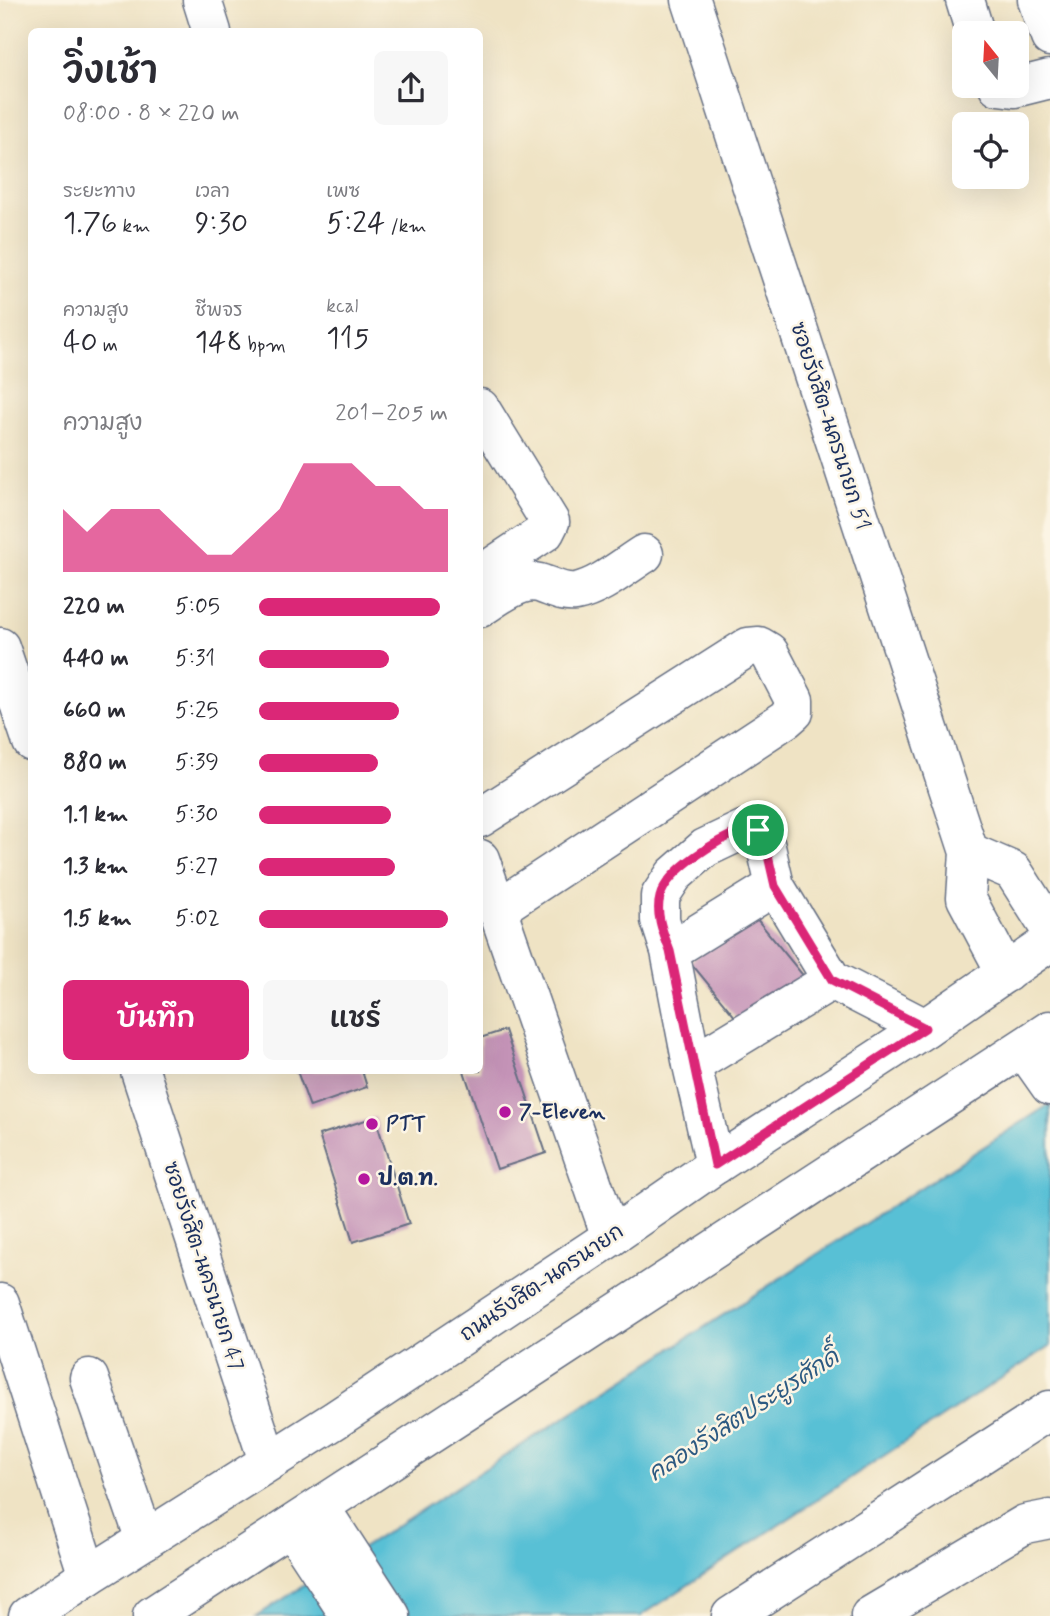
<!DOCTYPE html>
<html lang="th">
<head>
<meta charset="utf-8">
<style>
	:root { --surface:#fff; --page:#f7f7f7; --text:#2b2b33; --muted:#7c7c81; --accent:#db2777 }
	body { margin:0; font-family:Mynerve,"Playpen Sans Thai",sans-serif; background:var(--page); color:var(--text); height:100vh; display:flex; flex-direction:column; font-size:26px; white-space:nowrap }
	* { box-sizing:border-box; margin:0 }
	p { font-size:23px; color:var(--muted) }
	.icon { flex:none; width:38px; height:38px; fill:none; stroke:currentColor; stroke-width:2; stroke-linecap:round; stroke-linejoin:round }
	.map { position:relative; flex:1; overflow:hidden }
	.drawer { position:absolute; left:28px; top:28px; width:455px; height:1046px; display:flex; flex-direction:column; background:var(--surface); border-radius:10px; box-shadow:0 7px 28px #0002 }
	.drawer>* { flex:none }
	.needle { width:46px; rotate:342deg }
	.tools { position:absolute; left:952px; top:21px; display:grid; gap:14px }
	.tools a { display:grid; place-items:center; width:77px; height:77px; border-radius:10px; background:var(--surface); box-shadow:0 7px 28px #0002; font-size:35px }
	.pin { position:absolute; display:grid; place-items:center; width:60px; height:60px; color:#fff; margin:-30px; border:4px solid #fff; border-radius:50%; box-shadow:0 2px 7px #0007 }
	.round { display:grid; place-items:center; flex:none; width:74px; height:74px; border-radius:10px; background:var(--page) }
	.head { display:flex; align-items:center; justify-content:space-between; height:119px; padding:0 35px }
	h1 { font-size:38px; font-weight:600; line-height:52px }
	.metrics { display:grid; grid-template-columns:repeat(3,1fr); gap:10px; height:119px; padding:7px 35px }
	.metrics div { display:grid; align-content:center }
	.metrics b { font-size:30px; font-weight:600 }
	.metrics small { font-size:19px; font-weight:400 }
	.metrics p { font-size:19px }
	.chart { height:196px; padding:14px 35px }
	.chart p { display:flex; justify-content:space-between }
	.chart svg { width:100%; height:126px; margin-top:7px; fill:var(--accent); opacity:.7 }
	.action { display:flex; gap:14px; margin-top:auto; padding:14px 35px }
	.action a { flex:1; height:80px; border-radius:10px; background:var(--accent); color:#fff; font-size:28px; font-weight:600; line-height:80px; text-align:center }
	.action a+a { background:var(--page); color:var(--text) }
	ul { padding:0 35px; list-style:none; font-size:23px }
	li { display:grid; grid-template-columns:112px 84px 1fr; align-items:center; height:52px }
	li i { height:18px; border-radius:9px; background:var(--accent) }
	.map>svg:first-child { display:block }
	.water { fill:#58c0d5; stroke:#3a789a; stroke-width:2 }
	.building { fill:#c493b7 }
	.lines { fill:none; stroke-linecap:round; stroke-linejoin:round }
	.minor-casing { stroke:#656e82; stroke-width:41 }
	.major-casing { stroke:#656e82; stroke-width:41 }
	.minor { stroke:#fff; stroke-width:38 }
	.major { stroke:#fff; stroke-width:38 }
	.route-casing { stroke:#fff; stroke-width:14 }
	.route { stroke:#db2777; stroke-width:9 }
	.poi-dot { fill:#b5179e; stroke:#fcf5e5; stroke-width:2.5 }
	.labels { text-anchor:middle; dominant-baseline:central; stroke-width:5; stroke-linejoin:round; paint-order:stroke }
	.street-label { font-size:21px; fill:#1b2f5e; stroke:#fcf5e5 }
	.poi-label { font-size:21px; font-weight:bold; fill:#1b2f5e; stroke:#fcf5e5; text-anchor:start }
	.water-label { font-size:23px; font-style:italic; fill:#2d5a82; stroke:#fcf5e5 }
</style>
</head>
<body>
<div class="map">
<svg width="1050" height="1616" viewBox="0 0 1050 1616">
	<rect width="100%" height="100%" fill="#fcf5e5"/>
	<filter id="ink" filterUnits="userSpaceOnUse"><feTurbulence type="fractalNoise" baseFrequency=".0143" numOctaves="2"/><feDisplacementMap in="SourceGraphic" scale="14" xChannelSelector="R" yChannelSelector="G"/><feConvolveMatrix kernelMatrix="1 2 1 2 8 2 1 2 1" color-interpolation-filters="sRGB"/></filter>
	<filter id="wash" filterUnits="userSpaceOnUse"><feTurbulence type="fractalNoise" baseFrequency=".00686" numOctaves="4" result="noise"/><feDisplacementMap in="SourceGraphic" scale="28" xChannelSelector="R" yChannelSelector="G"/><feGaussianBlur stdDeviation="1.57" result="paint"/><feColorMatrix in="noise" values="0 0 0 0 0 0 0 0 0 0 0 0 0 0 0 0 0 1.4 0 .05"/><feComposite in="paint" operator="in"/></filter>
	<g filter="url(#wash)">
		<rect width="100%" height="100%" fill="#efe3c4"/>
		<!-- water -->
		<path class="water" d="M 1050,1104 L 1050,1346 L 641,1616 L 257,1616 Z"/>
		<g id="blocks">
			<!-- building -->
			<path class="building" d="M 751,912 L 806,979 L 745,1029 L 690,962 Z
				M 505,1030 L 546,1153 L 497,1169 L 464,1071 L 480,1071 L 480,1038 Z
				M 297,1071 L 362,1071 L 367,1087 L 310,1107 Z
				M 375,1117 L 409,1224 L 353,1242 L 319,1135 Z"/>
		</g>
	</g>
	<g filter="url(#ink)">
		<use href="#blocks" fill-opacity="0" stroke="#656e82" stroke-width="2"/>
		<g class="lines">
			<!-- minor casing -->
			<g class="minor-casing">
				<path id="minor" d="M 202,0 L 212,32
					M 691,0 L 969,852 L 966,898 L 1006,973
					M 965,0 L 975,33
					M 1037,0 L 1050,37
					M 998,86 L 1014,88 L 1050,79
					M 480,408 L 550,522 L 545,532 L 480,575
					M 480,608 C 496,598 519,578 539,583 C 553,587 562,594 576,592 C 600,587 623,567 644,554
					M 0,647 L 32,742
					M 480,818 L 748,647 L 759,646 L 769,652 L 794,700 L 794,712 L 786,719 L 496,910
					M 969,852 L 1013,871 L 1050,929
					M 480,859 L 611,1237
					M 670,951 L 775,886
					M 1024,1049 L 1050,1086
					M 692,1065 L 670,951 L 660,920 L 660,896 L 674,875 L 705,848 L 745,829 L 758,830 L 766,847 L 775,886 L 832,980
					M 140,1071 L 268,1461
					M 715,1165 L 692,1065 L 832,980 L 925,1028
					M 0,1303 L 88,1576
					M 89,1378 L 145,1540
					M 320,1507 L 391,1616
					M 291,1526 L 350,1616
					M 731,1616 L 1050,1410
					M 870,1616 L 1025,1524 L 1050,1519"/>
			</g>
			<!-- major casing -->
			<g class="major-casing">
				<path id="major" d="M 28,1616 L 88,1576 L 335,1420 L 611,1237 L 715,1165 L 925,1028 L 1050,942
					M 152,1616 L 1050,1030"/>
			</g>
			<!-- minor -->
			<use href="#minor" class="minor"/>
			<!-- major -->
			<use href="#major" class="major"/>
		</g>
	</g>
	<g class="lines" filter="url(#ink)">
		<!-- route casing -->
		<g class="route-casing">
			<path id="route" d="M 745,829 L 758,830 L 766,847 L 775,886 L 832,980 L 925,1028 L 715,1165 L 670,951 C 664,935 655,915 660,897 C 667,869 719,839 745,829 Z"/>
		</g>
		<!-- route -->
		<use href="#route" class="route"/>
	</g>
	<!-- markers -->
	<g class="poi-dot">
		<circle cx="505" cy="1112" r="7"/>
		<circle cx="372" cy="1124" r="7"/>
		<circle cx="364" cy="1179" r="7"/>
	</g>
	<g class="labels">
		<!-- street labels -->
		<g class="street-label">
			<text transform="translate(830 426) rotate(72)">ซอยรังสิต-นครนายก 51</text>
			<text transform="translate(203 1266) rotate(72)">ซอยรังสิต-นครนายก 47</text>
			<text transform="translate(542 1283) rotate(-34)">ถนนรังสิต-นครนายก</text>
		</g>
		<!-- poi labels -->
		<g class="poi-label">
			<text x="519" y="1112">7-Eleven</text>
			<text x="386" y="1124">PTT</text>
			<text x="378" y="1179">ป.ต.ท.</text>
		</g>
		<!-- water labels -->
		<g class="water-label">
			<text transform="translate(744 1416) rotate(-33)">คลองรังสิตประยูรศักดิ์</text>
		</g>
	</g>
</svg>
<div class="tools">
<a><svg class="needle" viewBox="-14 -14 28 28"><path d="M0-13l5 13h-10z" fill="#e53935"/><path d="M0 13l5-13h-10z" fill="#7c7c81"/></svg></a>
<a><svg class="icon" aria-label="locate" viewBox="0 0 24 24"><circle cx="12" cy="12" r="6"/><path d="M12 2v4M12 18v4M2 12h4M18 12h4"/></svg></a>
</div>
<div class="pin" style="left:758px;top:830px;background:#1e9e55"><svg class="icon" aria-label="arrive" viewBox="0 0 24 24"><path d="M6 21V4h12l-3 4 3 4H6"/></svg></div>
<section class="drawer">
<div class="head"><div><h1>วิ่งเช้า</h1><p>08:00 · 8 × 220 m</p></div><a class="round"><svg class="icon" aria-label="share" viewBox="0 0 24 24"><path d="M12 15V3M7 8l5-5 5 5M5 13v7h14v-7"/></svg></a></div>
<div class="metrics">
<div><p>ระยะทาง</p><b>1.76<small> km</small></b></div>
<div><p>เวลา</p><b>9:30</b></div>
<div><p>เพซ</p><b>5:24<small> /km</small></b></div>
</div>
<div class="metrics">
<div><p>ความสูง</p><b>40<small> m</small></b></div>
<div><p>ชีพจร</p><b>148<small> bpm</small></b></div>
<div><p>kcal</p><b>115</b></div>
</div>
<div class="chart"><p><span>ความสูง</span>201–205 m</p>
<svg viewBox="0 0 160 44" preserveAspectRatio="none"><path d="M0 44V22L10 30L20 22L30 22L40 22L50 30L60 38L70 38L80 30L90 22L100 6L110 6L120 6L130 14L140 14L150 22L160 22V44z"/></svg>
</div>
<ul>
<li><b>220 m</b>5:05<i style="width:96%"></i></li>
<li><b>440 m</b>5:31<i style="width:69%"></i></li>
<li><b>660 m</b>5:25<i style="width:74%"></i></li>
<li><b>880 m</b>5:39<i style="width:63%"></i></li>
<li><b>1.1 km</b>5:30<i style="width:70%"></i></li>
<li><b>1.3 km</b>5:27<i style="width:72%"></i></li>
<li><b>1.5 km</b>5:02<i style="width:100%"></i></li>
</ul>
<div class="action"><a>บันทึก</a><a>แชร์</a></div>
</section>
</div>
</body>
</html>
